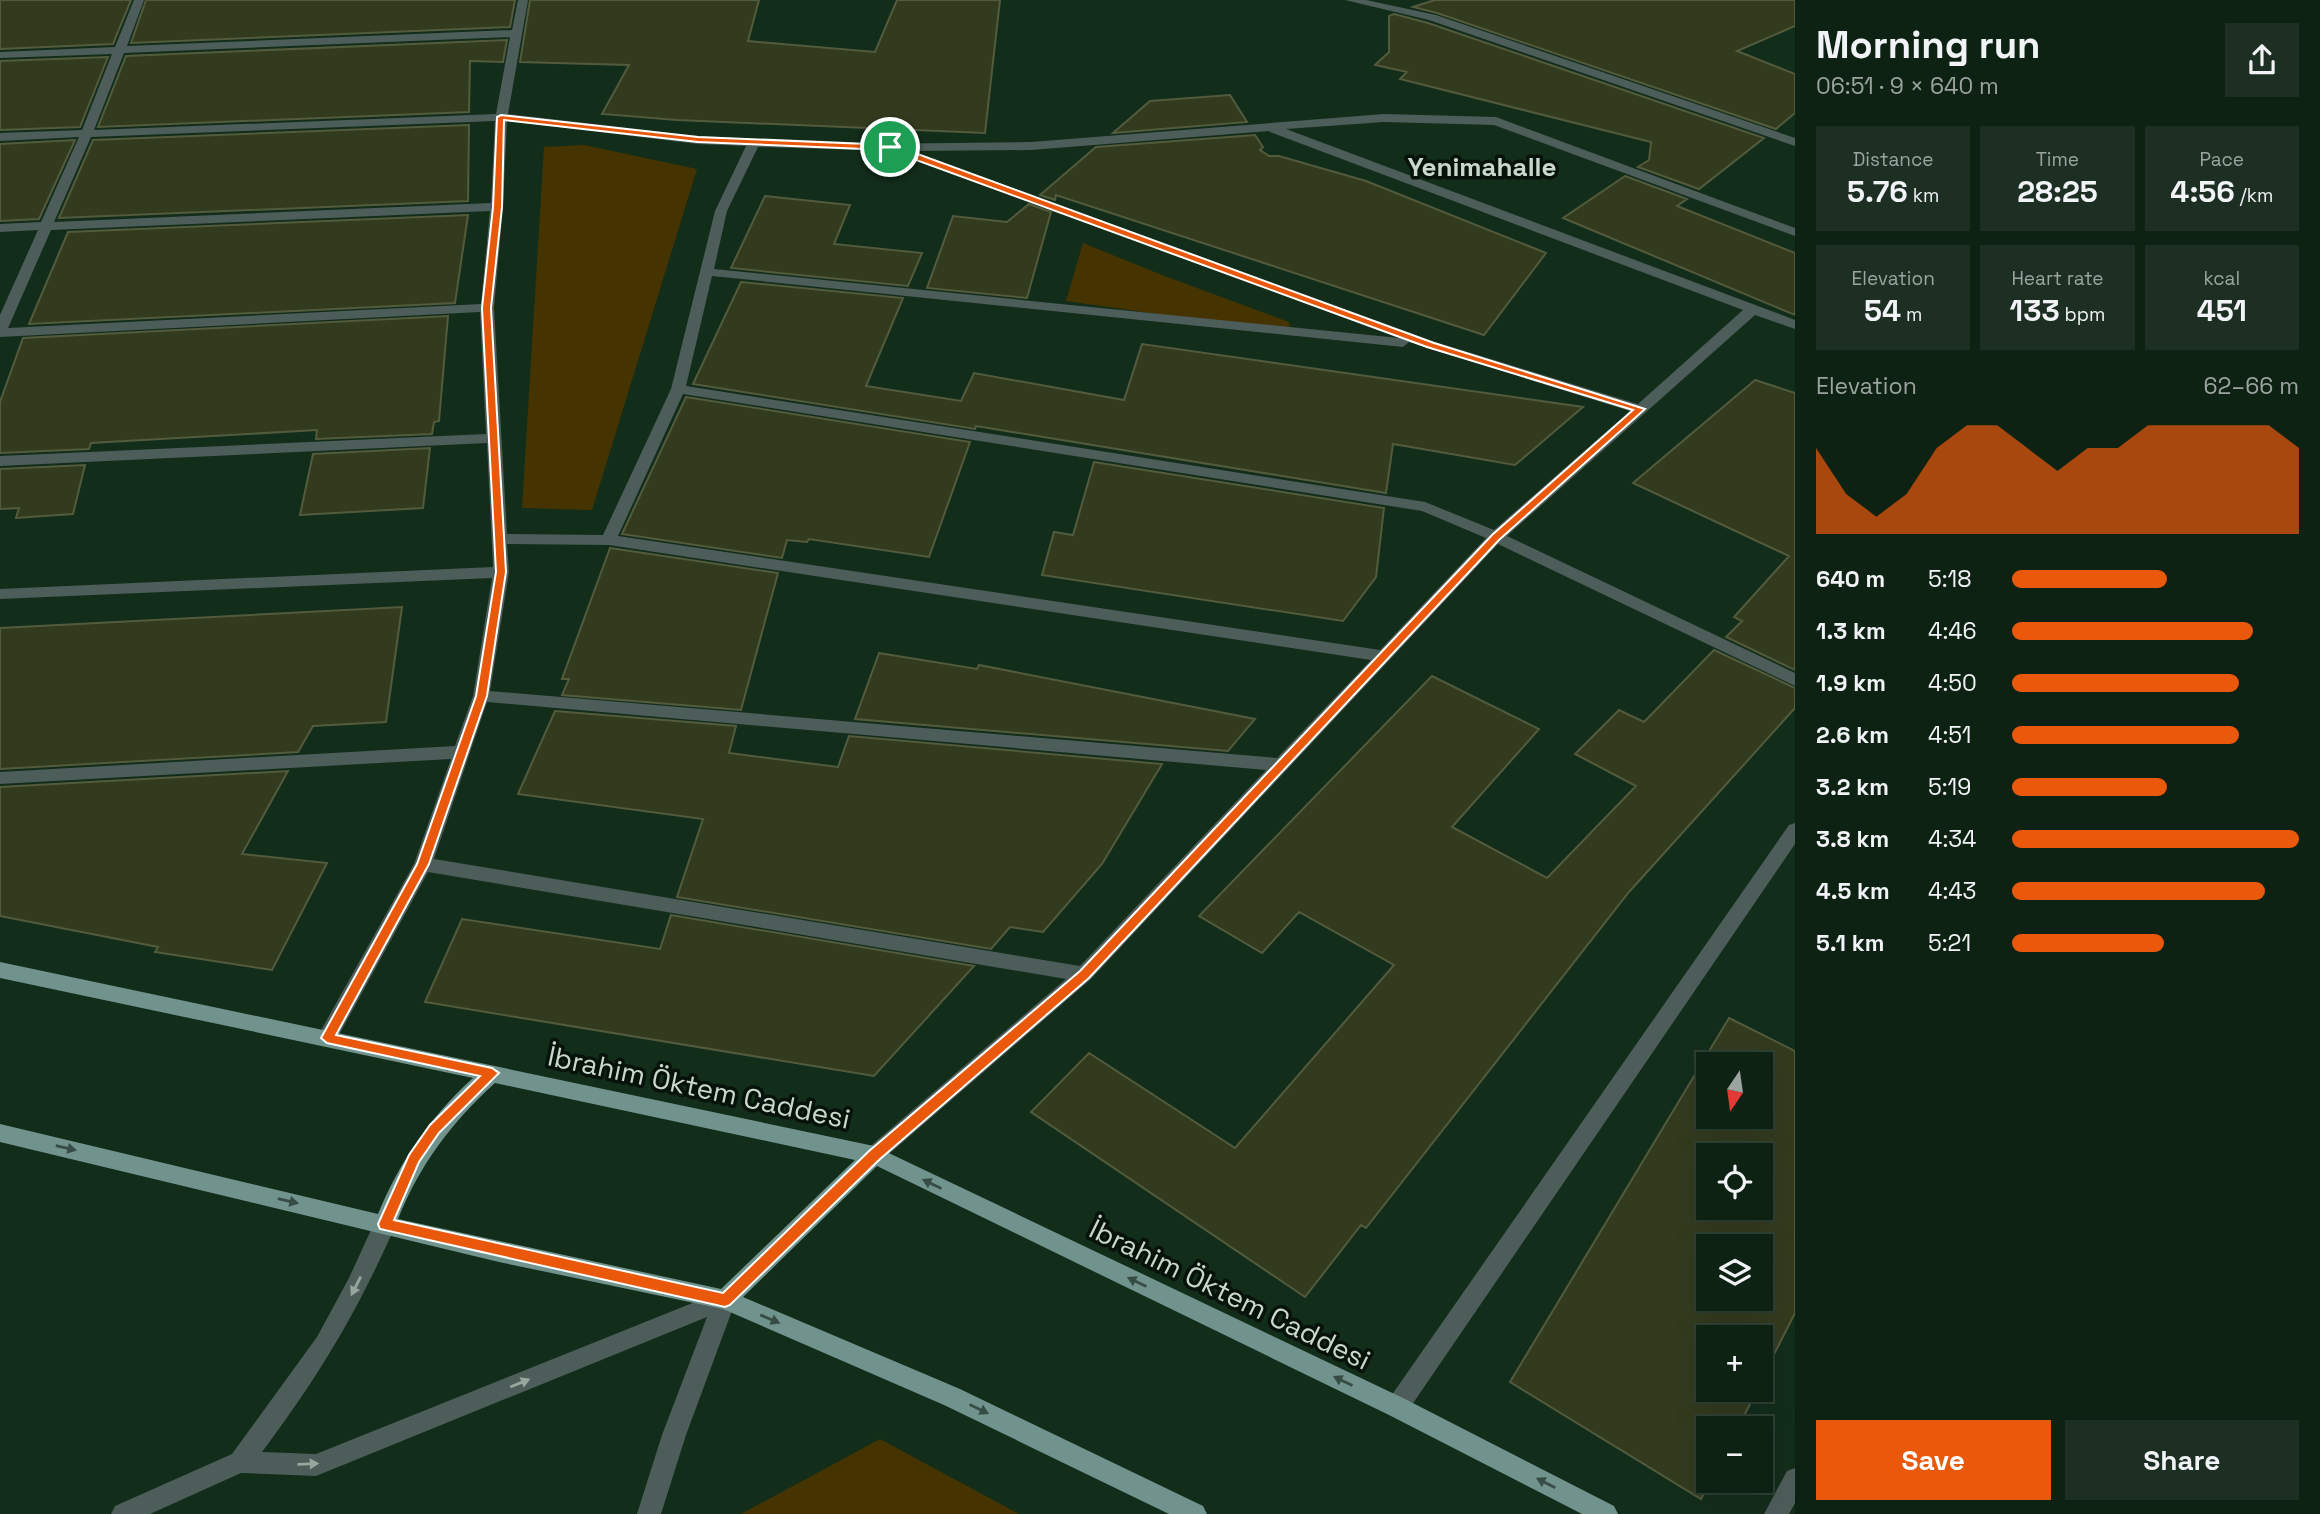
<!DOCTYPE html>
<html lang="en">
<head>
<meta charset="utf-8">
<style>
	:root { --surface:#0e2214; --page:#1c2f22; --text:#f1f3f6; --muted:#9ba4a0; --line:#2e3f34; --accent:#ea580c }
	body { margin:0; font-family:"Space Grotesk",sans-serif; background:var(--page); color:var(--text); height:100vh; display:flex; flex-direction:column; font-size:26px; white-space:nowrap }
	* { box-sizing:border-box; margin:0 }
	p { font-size:23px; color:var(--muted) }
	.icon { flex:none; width:38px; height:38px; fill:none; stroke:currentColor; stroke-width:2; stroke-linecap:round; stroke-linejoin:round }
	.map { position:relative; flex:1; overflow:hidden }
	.panel { display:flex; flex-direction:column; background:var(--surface); width:525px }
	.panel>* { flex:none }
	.needle { width:46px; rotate:193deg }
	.tools { position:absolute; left:1696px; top:1052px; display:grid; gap:14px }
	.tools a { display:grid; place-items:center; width:77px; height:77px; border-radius:0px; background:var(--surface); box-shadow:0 7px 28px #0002,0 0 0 2px var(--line); font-size:35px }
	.pin { position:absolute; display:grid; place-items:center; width:60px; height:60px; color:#fff; margin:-30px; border:4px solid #fff; border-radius:50%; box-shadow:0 2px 7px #0007 }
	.round { display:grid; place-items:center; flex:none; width:74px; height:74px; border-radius:0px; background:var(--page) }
	.overview { display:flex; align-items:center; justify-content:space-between; height:119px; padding:0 21px }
	h1 { font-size:38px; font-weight:700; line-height:52px }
	.figures { display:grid; grid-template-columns:repeat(3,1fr); gap:10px; height:119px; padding:7px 21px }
	.figures div { display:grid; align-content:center; border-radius:0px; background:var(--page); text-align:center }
	.figures b { font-size:30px; font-weight:700 }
	.figures small { font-size:19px; font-weight:400 }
	.figures p { font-size:19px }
	.chart { height:196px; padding:14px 21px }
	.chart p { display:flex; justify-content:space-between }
	.chart svg { width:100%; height:126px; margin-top:7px; fill:var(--accent); opacity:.7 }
	.primary-button { display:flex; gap:14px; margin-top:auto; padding:14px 21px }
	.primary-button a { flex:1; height:80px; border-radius:0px; background:var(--accent); color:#fff; font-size:28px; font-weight:700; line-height:80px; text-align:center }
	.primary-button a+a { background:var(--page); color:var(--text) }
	ul { padding:0 21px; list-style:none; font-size:23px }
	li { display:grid; grid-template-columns:112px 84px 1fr; align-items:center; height:52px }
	li i { height:18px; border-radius:9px; background:var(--accent) }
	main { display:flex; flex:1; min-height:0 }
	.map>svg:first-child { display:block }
	.green { fill:#453400 }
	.building { fill:#333b1f; stroke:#535b3d; stroke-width:2; fill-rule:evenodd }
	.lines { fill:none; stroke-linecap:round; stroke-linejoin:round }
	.minor { fill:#4d5d5a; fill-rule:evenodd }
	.major { fill:#71938d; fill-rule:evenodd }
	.oneway { fill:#374c45 }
	.oneway2 { fill:#97a79e }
	.route { fill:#ea580c; stroke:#fff; stroke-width:2; fill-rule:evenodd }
	.labels { text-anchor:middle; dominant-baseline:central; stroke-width:7; stroke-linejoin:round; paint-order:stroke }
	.far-district-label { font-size:26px; font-weight:bold; fill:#c9d8cc; stroke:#07120a }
	.near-street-label { font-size:28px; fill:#c9d8cc; stroke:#07120a }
</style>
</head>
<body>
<main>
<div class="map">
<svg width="1795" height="1514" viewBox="0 0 1795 1514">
	<rect width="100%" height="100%" fill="#132d1b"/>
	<!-- green -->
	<path class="green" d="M 584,145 L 697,169 L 592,510 L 522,508 L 544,147 Z
		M 1083,243 L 1162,275 L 1289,322 L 1290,328 L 1214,322 L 1066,301 Z
		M 880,1439 L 1019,1514 L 741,1514 Z"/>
	<!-- building -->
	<path class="building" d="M 0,0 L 131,0 L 113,44 L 0,49 Z
		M 146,0 L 515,0 L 510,27 L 131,43 Z
		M 530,0 L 759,0 L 748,41 L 875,52 L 897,0 L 1000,0 L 985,133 L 677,120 L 602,114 L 629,65 L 520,62 Z
		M 1435,0 L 1795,0 L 1795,26 L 1737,51 L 1795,74 L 1795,113 L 1776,129 L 1437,13 L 1413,7 Z
		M 1394,14 L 1428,23 L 1764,138 L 1699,189 L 1638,167 L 1649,160 L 1651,142 L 1400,79 L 1407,72 L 1375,65 L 1389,52 L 1389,16 Z
		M 507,40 L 503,62 L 470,61 L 469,112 L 98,127 L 126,56 Z
		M 108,57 L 80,127 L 0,130 L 0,61 Z
		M 1230,95 L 1247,122 L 1113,133 L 1150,101 Z
		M 469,125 L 468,201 L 59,218 L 93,140 Z
		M 1255,135 L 1263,147 L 1260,150 L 1269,156 L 1279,156 L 1366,181 L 1546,253 L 1484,335 L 1056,195 L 1055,200 L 1040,195 L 1096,147 Z
		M 75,140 L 39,219 L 0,221 L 0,144 Z
		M 1625,176 L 1687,199 L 1677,206 L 1795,253 L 1795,315 L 1563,218 Z
		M 765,196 L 850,205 L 834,244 L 922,253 L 908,286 L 731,268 Z
		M 1029,204 L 1051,212 L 1027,298 L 927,288 L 953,216 L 1007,222 Z
		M 468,215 L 455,303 L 29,324 L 68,232 Z
		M 741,282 L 903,298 L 866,386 L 961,401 L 974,373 L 1124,400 L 1142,344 L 1583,407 L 1515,465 L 1393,444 L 1386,493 L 976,426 L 975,429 L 693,384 Z
		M 448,316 L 439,421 L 434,422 L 432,434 L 316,439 L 317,430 L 91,443 L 89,449 L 0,453 L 0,402 L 23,338 Z
		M 1755,380 L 1795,393 L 1795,670 L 1726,637 L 1742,621 L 1734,617 L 1789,556 L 1633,483 Z
		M 686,397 L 970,442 L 929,557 L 809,539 L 807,542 L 787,540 L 782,558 L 622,534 Z
		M 430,448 L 423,508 L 300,515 L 313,454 Z
		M 1094,462 L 1384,508 L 1376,577 L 1343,621 L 1042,575 L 1054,532 L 1073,535 Z
		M 85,465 L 73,514 L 16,518 L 19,508 L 0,509 L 0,469 Z
		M 610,548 L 778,573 L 741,710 L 562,695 L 569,679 L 562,679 Z
		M 402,607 L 386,722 L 313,726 L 298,752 L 0,769 L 0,628 Z
		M 1714,650 L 1795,688 L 1795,708 L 1629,892 L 1366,1228 L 1361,1225 L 1305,1297 L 1031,1112 L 1089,1053 L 1235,1148 L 1394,965 L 1299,912 L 1262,953 L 1199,916 L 1432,676 L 1539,729 L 1452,827 L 1547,878 L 1636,786 L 1575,754 L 1619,710 L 1644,722 Z
		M 879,653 L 977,669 L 979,665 L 1255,719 L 1228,751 L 855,719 Z
		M 555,711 L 736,726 L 729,753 L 838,767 L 849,736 L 1162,764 L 1102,864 L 1043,932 L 1010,927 L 991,949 L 677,897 L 703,819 L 518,794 Z
		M 288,771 L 242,854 L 327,863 L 272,970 L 155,952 L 158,947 L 0,916 L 0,787 Z
		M 671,915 L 974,966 L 874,1076 L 425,1002 L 462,919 L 660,949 Z
		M 1729,1018 L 1795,1051 L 1795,1313 L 1760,1382 L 1760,1337 L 1708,1337 L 1708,1390 L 1757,1390 L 1738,1428 L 1708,1428 L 1708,1480 L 1711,1480 L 1701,1499 L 1510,1382 ZM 1708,1064 L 1760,1064 L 1760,1116 L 1708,1116 ZM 1708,1155 L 1760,1155 L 1760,1208 L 1708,1208 ZM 1708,1246 L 1760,1246 L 1760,1298 L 1708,1298 Z"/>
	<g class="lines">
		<!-- minor -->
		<path class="minor" d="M 134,0 L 144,0 L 127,46 L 512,30 L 518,0 L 528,0 L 508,114 L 698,136 L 864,144 L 1031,142 L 1384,114 L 1496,117 L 1795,228 L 1795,236 L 1494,125 L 1384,122 L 1286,129 L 1795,320 L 1795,329 L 1755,315 L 1507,536 L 1795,673 L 1795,686 L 1498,544 L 1091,979 L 881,1161 L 874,1164 L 867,1161 L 864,1155 L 867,1149 L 1066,979 L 428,872 L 334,1044 L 327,1046 L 320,1044 L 317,1038 L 320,1032 L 414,864 L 451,759 L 0,784 L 0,772 L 455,746 L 473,696 L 492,578 L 0,599 L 0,589 L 493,567 L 487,443 L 0,466 L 0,456 L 486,434 L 480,312 L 0,337 L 0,315 L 38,230 L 0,232 L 0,224 L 41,222 L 79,137 L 0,141 L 0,133 L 82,130 L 112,54 L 0,58 L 0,52 L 115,47 ZM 510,37 L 496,114 L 94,130 L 124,53 ZM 495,121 L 491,203 L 54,222 L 91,137 ZM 507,121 L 698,144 L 746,146 L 715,211 L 671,389 L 603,535 L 507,534 L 494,308 L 503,207 ZM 1269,131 L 1270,132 L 1743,310 L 1638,404 L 1435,342 L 912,151 L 1031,150 ZM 758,147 L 894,151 L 1399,338 L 714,269 L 727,211 ZM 490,211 L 481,304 L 8,328 L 51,230 ZM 712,276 L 1403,347 L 1409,342 L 1630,411 L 1494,530 L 1425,502 L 686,386 ZM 683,394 L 1422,511 L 1486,538 L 1380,650 L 618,536 ZM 507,544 L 609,545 L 1371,660 L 1277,758 L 490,691 L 509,572 ZM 487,702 L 1266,770 L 1080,966 L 434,859 Z
			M 1345,0 L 1366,0 L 1436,15 L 1795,138 L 1795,146 L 1429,20 Z
			M 1795,823 L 1795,844 L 1405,1415 L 1397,1418 L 1389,1415 L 1385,1407 L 1389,1399 L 1789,825 Z
			M 385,1215 L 393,1217 L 396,1224 C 358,1311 319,1376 262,1452 L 316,1454 L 725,1290 L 733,1293 L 736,1300 L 686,1435 L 661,1514 L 637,1514 L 662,1435 L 707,1317 L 316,1476 L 241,1473 L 150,1514 L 111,1514 L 115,1506 L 232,1454 L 317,1337 L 349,1278 L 377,1217 Z
			M 1795,1468 L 1795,1503 L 1789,1514 L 1764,1514 L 1787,1471 Z"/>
		<!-- major -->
		<path class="major" d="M 0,962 L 874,1146 L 1405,1399 L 1614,1506 L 1618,1514 L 1582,1514 L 1389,1415 L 877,1166 L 743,1297 L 960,1389 L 1203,1506 L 1207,1514 L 1169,1514 L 944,1405 L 723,1309 L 499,1262 L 0,1142 L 0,1124 L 378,1214 C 400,1161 430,1117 473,1078 L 0,978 ZM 495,1083 L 855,1160 L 721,1289 L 398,1219 C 420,1164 452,1122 495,1083 Z"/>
	</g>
	<!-- one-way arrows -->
	<defs><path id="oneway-solid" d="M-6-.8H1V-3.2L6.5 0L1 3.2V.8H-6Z" transform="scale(1.75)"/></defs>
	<g class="oneway">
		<use href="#oneway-solid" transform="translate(66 1148) rotate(13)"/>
		<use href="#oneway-solid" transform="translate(932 1184) rotate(-154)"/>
		<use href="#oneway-solid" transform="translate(288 1201) rotate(13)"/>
		<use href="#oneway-solid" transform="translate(1137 1282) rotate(-154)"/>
		<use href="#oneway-solid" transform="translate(770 1319) rotate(23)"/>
		<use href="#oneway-solid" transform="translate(1343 1381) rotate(-154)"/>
		<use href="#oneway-solid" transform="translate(979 1409) rotate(26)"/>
		<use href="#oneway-solid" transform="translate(1546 1483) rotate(-153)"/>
	</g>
	<g class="oneway2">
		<use href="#oneway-solid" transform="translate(356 1286) rotate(117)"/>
		<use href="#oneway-solid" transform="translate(520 1383) rotate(-22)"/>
		<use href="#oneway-solid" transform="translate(308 1464) rotate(-2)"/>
	</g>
	<!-- route -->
	<path class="route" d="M 501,115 L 698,137 L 893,145 L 1434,343 L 1645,409 L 1499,540 L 1089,978 L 879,1160 L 730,1305 L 725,1307 L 380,1229 L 378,1224 L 409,1155 L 430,1125 L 480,1076 L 327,1043 L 321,1038 L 417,864 L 476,696 L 496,572 L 482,308 L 493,207 L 497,117 ZM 504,120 L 698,142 L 889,150 L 1427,347 L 1633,410 L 1492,535 L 1080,971 L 869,1151 L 723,1293 L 394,1220 L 419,1162 L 439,1133 L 499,1073 L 492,1068 L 336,1035 L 429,864 L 487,696 L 506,572 L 491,308 L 502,207 Z"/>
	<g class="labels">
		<!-- far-district labels -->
		<g class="far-district-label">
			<text x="1482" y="167">Yenimahalle</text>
		</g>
		<!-- near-street labels -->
		<g class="near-street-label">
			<text transform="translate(699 1087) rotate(12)">İbrahim Öktem Caddesi</text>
			<text transform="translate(1230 1294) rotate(26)">İbrahim Öktem Caddesi</text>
		</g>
	</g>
</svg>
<div class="tools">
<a><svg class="needle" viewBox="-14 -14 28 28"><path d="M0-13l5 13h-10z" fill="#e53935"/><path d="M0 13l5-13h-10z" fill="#9ba4a0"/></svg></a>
<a><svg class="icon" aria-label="locate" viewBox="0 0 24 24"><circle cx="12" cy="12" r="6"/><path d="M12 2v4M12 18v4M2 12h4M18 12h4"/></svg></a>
<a><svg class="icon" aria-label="layers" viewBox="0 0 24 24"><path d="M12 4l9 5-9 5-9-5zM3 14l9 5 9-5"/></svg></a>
<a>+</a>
<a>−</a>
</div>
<div class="pin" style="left:890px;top:147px;background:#1e9e55"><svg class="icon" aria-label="arrive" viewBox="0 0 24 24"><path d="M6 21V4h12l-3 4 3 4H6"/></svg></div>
</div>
<section class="panel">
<div class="overview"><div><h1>Morning run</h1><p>06:51 · 9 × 640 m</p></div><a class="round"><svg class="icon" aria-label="share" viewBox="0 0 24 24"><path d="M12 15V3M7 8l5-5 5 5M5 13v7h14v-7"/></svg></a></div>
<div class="figures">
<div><p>Distance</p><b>5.76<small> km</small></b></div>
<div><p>Time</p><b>28:25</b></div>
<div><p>Pace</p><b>4:56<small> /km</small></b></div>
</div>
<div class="figures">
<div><p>Elevation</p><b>54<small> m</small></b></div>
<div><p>Heart rate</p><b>133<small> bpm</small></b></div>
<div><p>kcal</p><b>451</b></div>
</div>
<div class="chart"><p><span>Elevation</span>62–66 m</p>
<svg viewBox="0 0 160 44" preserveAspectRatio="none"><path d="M0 44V14L10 30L20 38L30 30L40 14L50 6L60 6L70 14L80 22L90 14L100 14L110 6L120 6L130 6L140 6L150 6L160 14V44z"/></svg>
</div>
<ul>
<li><b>640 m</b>5:18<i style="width:54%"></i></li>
<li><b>1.3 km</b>4:46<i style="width:84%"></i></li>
<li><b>1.9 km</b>4:50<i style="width:79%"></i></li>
<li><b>2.6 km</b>4:51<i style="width:79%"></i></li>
<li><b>3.2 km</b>5:19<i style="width:54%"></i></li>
<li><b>3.8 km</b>4:34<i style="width:100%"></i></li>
<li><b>4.5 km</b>4:43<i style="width:88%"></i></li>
<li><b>5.1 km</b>5:21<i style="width:53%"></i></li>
</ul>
<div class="primary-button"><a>Save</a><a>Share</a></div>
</section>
</main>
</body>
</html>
